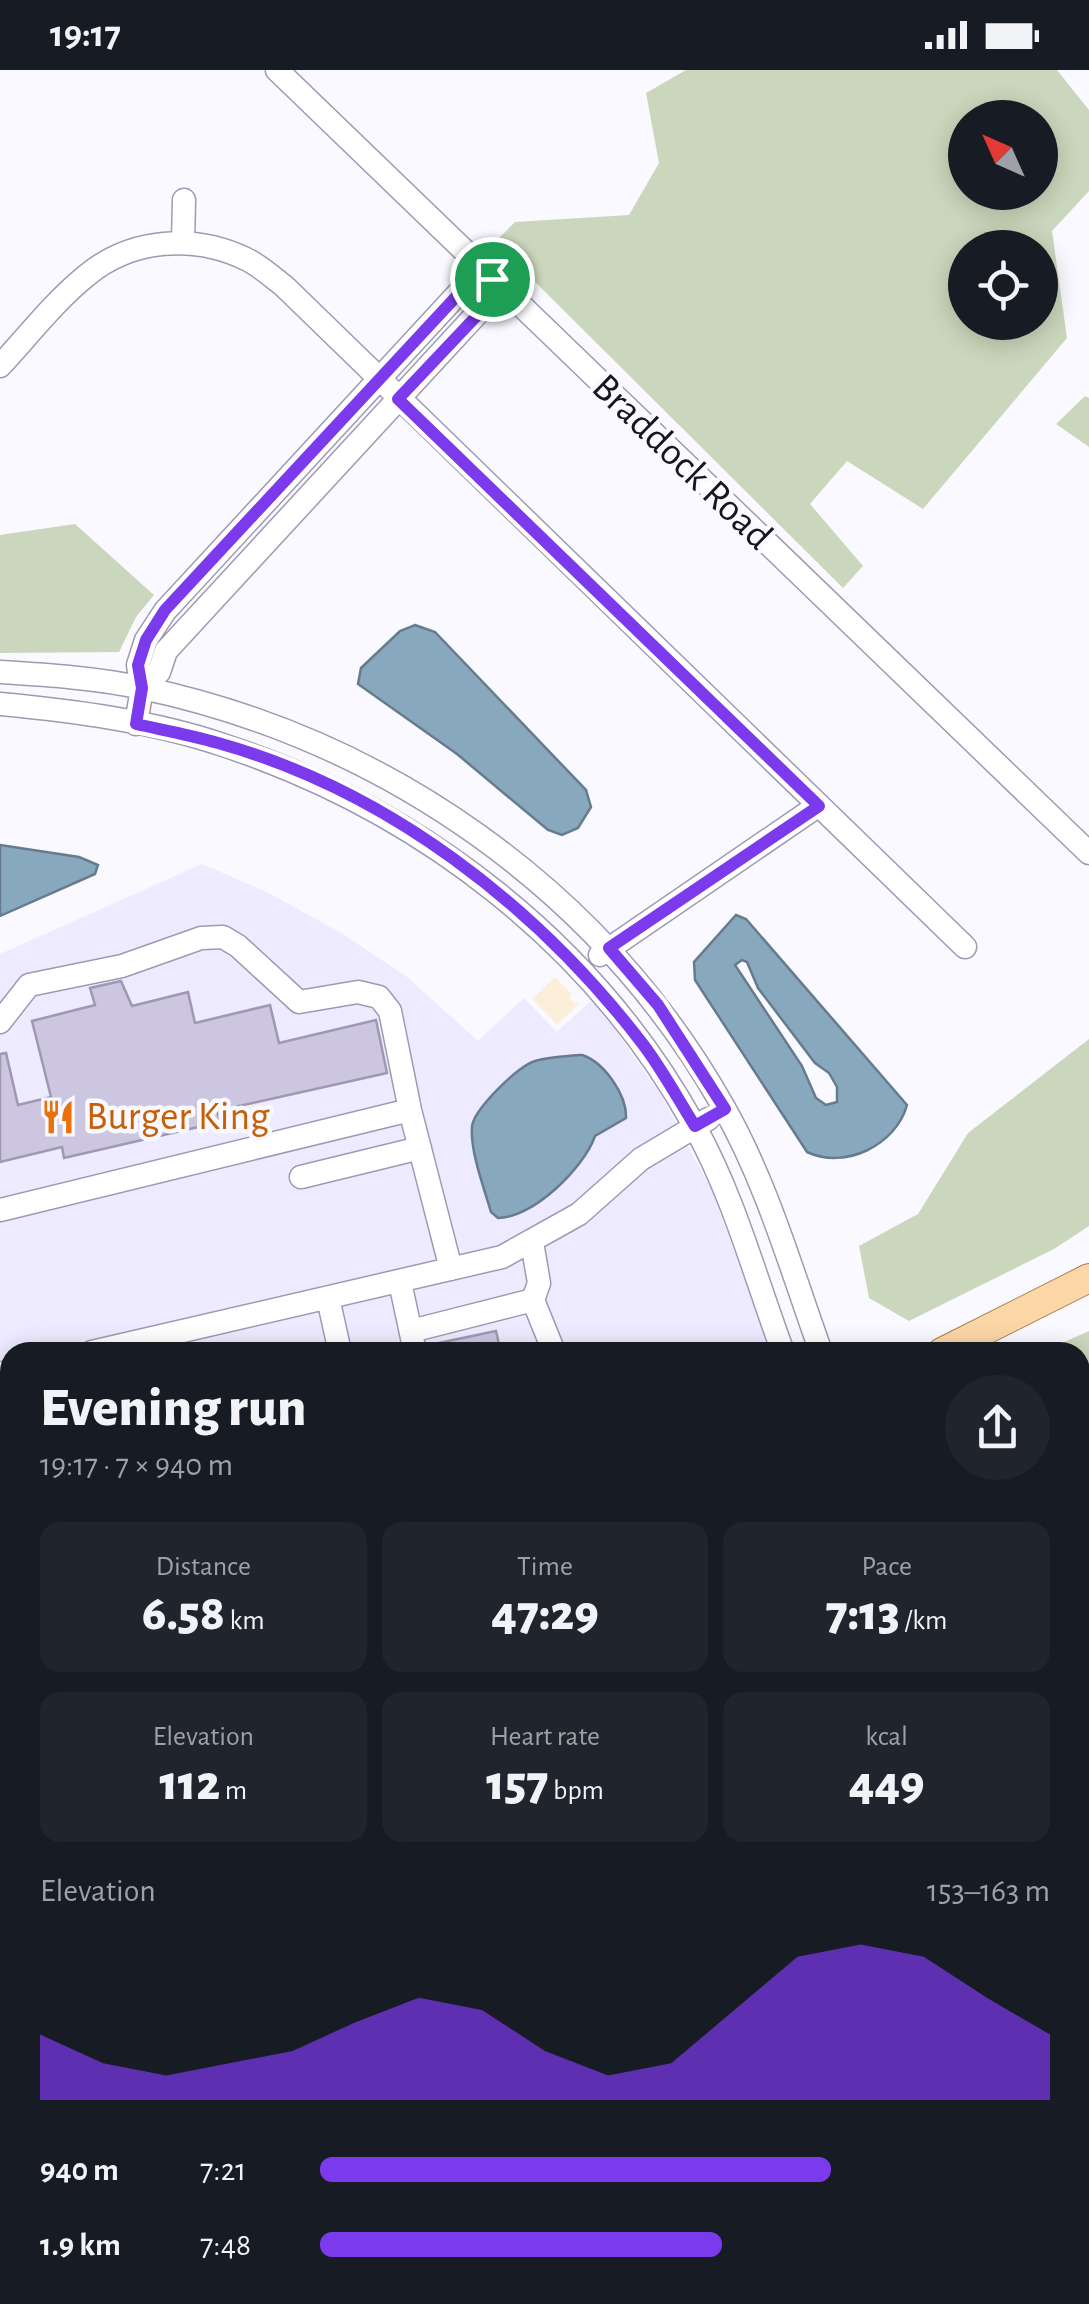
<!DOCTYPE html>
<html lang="en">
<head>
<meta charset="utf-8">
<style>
	:root { --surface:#171b24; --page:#20242c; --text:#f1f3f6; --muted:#9ea1a6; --accent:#7c3aed }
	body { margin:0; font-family:"Alegreya Sans",sans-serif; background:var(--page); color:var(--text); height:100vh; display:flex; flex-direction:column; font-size:38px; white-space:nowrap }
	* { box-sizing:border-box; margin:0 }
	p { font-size:32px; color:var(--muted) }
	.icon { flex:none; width:55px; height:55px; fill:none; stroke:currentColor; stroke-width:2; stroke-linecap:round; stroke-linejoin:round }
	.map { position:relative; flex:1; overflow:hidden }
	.panel { position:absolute; left:0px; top:1272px; width:1090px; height:962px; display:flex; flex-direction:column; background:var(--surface); border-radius:30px 30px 0 0; box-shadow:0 5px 25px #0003 }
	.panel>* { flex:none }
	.needle { width:65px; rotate:315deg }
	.buttons { position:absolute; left:948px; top:30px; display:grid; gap:20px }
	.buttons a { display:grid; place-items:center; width:110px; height:110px; border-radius:50%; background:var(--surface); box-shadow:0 5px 25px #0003; font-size:50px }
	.pin { position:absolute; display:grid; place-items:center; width:85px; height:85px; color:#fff; margin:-42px; border:5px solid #fff; border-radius:50%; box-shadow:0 2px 10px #0007 }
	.round { display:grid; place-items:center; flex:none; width:105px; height:105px; border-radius:52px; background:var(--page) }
	.overview { display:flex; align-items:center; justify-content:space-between; height:170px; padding:0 40px }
	h1 { font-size:55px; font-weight:800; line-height:75px }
	.figures { display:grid; grid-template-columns:repeat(3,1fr); gap:15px; height:170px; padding:10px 40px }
	.figures div { display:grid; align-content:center; border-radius:20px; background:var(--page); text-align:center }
	.figures b { font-size:50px; font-weight:800 }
	.figures small { font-size:28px; font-weight:400 }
	.figures p { font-size:28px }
	.chart { height:280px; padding:20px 40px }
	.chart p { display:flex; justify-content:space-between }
	.chart svg { width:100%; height:180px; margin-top:10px; fill:var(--accent); opacity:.7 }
	ul { padding:0 40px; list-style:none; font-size:32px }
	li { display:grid; grid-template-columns:160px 120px 1fr; align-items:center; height:75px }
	li i { height:25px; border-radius:12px; background:var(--accent) }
	.status { display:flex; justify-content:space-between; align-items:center; height:70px; padding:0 50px; background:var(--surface); direction:ltr }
	.status svg { height:28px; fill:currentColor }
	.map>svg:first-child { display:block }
	.built { fill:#eeeaff }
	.industrial { fill:#fbefda }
	.green { fill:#cbd7bc; fill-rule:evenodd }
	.water { fill:#88a8be; stroke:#667c8e; stroke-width:2.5; fill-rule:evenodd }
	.building { fill:#ccc6e0; stroke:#9e98b1; stroke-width:2.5 }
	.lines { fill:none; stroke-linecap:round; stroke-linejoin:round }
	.minor-casing { stroke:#9f9ab3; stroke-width:25 }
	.major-casing { stroke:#a9814f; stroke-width:30 }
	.highway-casing { stroke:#a9814f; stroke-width:35 }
	.minor { stroke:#fff; stroke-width:22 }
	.major { stroke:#fbd6a6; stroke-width:28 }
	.highway { stroke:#f8bb6a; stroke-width:32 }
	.route-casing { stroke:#fff; stroke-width:20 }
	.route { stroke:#7c3aed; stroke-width:12 }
	.labels { text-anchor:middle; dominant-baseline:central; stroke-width:9; stroke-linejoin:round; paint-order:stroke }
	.street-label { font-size:40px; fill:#17151e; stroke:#faf9ff }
	.food-label { font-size:40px; fill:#c56008; stroke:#faf9ff; text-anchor:start }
</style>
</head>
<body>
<div class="status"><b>19:17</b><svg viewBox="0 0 49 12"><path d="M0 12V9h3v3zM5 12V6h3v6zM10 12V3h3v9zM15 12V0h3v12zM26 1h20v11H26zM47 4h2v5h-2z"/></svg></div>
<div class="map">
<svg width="1089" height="2234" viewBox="0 0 1089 2234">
	<rect width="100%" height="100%" fill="#faf9ff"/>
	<!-- built -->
	<path class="built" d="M 202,794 L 267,822 L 341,863 L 407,907 L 478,971 L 524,928 L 557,962 L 593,929 L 661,1025 L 712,1121 L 771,1282 L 10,1282 L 10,1505 L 0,1508 L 0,884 Z
		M 1080,1769 L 1089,1769 L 1089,1846 L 1080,1866 Z
		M 1080,1889 L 1089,1892 L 1089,2004 L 1080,2001 Z
		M 1080,2208 L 1089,2210 L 1089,2234 L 892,2234 L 895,2225 L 1080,2225 Z"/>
	<!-- industrial -->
	<path class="industrial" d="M 555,907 L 572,924 L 569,928 L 575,934 L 580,933 L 557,954 L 532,929 Z"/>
	<!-- green -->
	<path class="green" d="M 686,0 L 1057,0 L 1089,40 L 1089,121 L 1052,161 L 1067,268 L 923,439 L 847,391 L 810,434 L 863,496 L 843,518 L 495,172 L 515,152 L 629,145 L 659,93 L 646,23 ZM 965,48 L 1040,48 L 1040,122 L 965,122 ZM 965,178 L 1040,178 L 1040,252 L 965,252 Z
		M 1085,326 L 1089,328 L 1089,377 L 1056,354 Z
		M 75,454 L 154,525 L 136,547 L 119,582 L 0,583 L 0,465 Z
		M 1089,969 L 1089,1156 L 1054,1179 L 909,1251 L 869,1228 L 859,1176 L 918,1144 L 968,1063 Z
		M 1089,1261 L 1089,1410 L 1080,1397 L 1080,1282 L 1042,1282 Z
		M 10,1585 L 10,1635 L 0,1632 L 0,1608 Z
		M 0,1778 L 10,1782 L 10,1828 L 0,1821 Z
		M 0,1855 L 10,1859 L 10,2225 L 56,2225 L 59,2234 L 0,2234 Z
		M 1087,2088 L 1089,2089 L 1089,2210 L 1080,2208 L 1080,2109 Z
		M 119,2225 L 234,2225 L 264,2234 L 286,2225 L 314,2225 L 310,2234 L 121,2234 Z"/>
	<!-- water -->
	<path class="water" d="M 415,555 L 435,562 L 586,720 L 591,737 L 578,758 L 562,765 L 548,760 L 457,684 L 358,614 L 361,598 L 400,561 Z
		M 0,775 L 79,787 L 98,795 L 95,804 L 0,846 Z
		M 736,845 L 746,849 L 907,1035 C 896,1075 845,1100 807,1082 L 695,910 L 694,892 ZM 742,890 L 747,892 L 758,918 L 815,993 L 829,1003 L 837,1017 L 837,1032 L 826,1035 L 816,1028 L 802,996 L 735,895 Z
		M 582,985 C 604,992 627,1025 626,1048 L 595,1066 C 584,1098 533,1148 498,1148 L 491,1142 C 484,1118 470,1081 472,1057 C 473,1040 519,995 535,991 C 550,987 567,986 582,985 Z
		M 1080,1397 L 1089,1410 L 1089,1769 L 1080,1769 Z
		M 56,2225 L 119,2225 L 121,2234 L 59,2234 Z"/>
	<!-- building -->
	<path class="building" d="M 121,911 L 132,936 L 188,922 L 195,953 L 270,935 L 279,973 L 376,950 L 387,1003 L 217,1041 L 220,1052 L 64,1088 L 62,1077 L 0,1092 L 0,984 L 6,983 L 18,1035 L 51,1027 L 32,951 L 95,935 L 90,918 Z
		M 496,1261 L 499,1274 L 493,1276 L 495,1282 L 430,1282 L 429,1275 Z"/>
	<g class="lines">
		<!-- minor casing -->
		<g class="minor-casing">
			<path id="minor" d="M 277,0 L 1089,783
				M 183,171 L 184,130
				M 0,296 C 28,266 55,231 86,206 C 131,168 195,164 246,189 C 259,195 272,207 284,216 L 965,877
				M 0,602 C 48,605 97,608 143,618 C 386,670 600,819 723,1036 C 767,1113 791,1199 821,1282
				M 142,618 L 159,602 L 166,581 L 485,235 L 492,209
				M 0,634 C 74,641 152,651 223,675 C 420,740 594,873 695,1057 C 734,1127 755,1207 783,1282
				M 136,654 L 142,618 L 138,595 L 146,570 L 165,541 L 466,215 L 492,209
				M 600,885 L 819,735
				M 0,952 L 29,915 L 122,896 L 201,868 L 223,867 L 238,876 L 299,932 L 358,922 L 379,927 L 390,941 L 410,1040 L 451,1199
				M 301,1107 L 420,1078
				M 0,1140 L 410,1040
				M 532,1172 L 539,1213 L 533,1230 L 554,1282
				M 400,1212 L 415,1282
				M 328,1228 L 340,1282
				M 411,1261 L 533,1230
				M 92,1282 L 502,1187 L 579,1144 L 641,1089 L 708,1049
				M 0,1304 L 10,1301
				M 664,2234 L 669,2225
				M 884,2234 L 888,2225 L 916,2234"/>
		</g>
		<!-- major casing -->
		<g class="major-casing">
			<path id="major" d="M 942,1282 L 1089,1208
				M 0,1529 L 10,1527"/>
		</g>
		<!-- highway casing -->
		<g class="highway-casing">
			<path id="highway" d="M 0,1693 L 10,1696
				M 0,1734 L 10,1737
				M 1080,2017 L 1089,2019
				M 1080,2062 L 1089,2065"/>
		</g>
		<!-- minor -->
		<use href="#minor" class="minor"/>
		<!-- major -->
		<use href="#major" class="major"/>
		<!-- highway -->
		<use href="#highway" class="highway"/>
	</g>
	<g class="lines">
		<!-- route casing -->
		<g class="route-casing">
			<path id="route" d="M 492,209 L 486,236 L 398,329 L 819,736 L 609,878 L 658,935 L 725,1039 L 695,1056 C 678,1029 662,999 642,973 C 536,835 387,720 218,673 C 191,665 163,660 136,654 L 142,618 L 138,595 L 146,570 L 165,540 L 466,216 Z"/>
		</g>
		<!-- route -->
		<use href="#route" class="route"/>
	</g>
	<!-- icons -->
	<defs>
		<g id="restaurant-bare" transform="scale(2.7)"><path d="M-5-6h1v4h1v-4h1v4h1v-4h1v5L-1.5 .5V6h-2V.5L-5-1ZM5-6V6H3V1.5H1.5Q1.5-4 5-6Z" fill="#e8710a" stroke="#faf9ff" stroke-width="2.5" paint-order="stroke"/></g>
	</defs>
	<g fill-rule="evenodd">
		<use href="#restaurant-bare" x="58" y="1047"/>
	</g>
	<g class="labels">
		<!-- street labels -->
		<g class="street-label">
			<text transform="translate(682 392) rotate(44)">Braddock Road</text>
		</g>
		<!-- food labels -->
		<g class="food-label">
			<text x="86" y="1047">Burger King</text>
		</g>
	</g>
</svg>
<div class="buttons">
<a><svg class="needle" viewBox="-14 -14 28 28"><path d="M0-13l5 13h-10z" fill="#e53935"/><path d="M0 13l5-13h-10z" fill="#9ea1a6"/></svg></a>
<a><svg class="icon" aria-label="locate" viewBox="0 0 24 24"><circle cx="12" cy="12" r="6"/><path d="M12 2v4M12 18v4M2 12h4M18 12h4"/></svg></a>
</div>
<div class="pin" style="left:492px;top:209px;background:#1e9e55"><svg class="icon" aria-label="arrive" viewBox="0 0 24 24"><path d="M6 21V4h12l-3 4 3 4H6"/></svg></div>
<section class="panel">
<div class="overview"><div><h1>Evening run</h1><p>19:17 · 7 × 940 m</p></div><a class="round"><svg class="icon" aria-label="share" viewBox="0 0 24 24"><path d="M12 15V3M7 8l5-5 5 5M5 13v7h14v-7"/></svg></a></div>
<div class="figures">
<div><p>Distance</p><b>6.58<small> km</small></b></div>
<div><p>Time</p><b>47:29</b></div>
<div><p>Pace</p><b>7:13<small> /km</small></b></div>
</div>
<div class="figures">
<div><p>Elevation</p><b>112<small> m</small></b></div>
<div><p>Heart rate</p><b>157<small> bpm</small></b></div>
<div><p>kcal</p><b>449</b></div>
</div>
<div class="chart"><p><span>Elevation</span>153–163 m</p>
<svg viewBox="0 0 160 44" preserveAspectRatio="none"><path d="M0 44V28L10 35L20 38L30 35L40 32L50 25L60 19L70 22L80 32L90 38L100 35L110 22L120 9L130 6L140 9L150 19L160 28V44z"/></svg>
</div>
<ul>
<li><b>940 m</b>7:21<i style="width:70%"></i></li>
<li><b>1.9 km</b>7:48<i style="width:55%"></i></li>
</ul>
</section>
</div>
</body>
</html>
